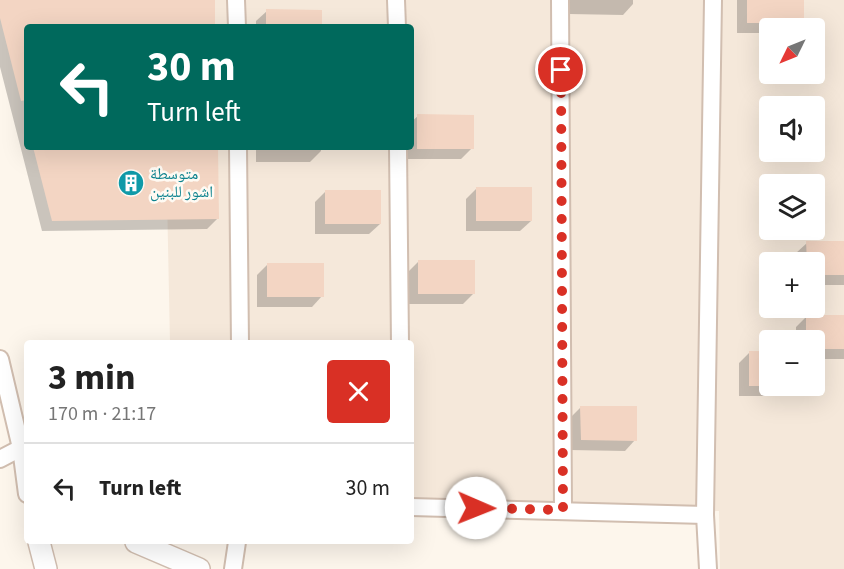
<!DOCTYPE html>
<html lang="en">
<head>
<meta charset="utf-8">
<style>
  body { margin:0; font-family:"Source Sans 3","Noto Naskh Arabic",sans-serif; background:#f2f2f2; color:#222; height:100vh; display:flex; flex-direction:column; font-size:22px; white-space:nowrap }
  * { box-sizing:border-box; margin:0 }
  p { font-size:20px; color:#767676 }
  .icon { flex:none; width:33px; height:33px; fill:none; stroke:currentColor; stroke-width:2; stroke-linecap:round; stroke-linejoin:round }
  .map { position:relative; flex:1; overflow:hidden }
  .details { position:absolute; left:24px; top:340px; width:390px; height:204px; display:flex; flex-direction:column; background:#fff; border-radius:6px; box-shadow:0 6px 24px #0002 }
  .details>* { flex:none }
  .top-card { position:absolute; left:24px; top:24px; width:390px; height:126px; border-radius:6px; box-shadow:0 6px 24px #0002; background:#00695c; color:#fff; overflow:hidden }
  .needle { width:39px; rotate:227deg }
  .tools { position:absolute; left:759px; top:18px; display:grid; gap:12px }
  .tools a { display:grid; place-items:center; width:66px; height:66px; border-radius:6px; background:#fff; box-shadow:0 6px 24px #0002; font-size:30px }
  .pin { position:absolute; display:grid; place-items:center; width:51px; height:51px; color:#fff; margin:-26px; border:3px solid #fff; border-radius:50%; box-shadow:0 2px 6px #0007 }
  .me { position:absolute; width:66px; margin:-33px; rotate:91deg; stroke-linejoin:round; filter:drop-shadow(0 0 4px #0008) }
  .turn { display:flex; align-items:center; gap:21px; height:126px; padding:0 24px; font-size:27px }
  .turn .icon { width:78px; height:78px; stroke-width:2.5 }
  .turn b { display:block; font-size:42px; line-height:51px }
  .round { display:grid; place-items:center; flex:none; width:63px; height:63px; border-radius:6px; background:#f2f2f2 }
  .head { display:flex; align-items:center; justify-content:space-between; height:102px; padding:0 24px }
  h1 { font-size:36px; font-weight:700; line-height:45px }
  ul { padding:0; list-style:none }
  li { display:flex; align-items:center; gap:18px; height:90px; padding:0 24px; border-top:2px solid #e0e0e0 }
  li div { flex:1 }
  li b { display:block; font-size:22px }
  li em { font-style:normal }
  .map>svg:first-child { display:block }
</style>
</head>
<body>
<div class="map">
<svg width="844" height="569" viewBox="0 0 844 569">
  <rect width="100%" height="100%" fill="#fdf6ec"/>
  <path fill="#f5e8da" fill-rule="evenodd" d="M164 0H844V569H720L719 511 411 515V344L170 343 166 147H411V27H164ZM770 28H814V74H770ZM770 106H814V152H770ZM770 184H814V230H770ZM770 262H814V308H770ZM770 340H814V386H770Z"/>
  <g fill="#0003">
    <polygon points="0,0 213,0 214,27 27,27 27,147 216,147 218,218 207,229 42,231 0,67"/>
    <polygon points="568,0 633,0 633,4 623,15 569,14"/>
    <polygon points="737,0 802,0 802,22 796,28 770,28 770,33 737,33"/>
    <polygon points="267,11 321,27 256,27 256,21"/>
    <polygon points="418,116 472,148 461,159 407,159 407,147 411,147 411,122"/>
    <polygon points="256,147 321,147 321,151 310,162 256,162"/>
    <polygon points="477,188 531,221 520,231 466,231 466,199"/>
    <polygon points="326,191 380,224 369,234 315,234 315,202"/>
    <polygon points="807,243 844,243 844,285 814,285 814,262 796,262 796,253"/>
    <polygon points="419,261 474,293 463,304 408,304 408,272"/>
    <polygon points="268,264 322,296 312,307 257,307 257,275"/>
    <polygon points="807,316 844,317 844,359 814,359 814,340 796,340 796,327"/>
    <polygon points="749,353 770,386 803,386 793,396 739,396 739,363"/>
    <polygon points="581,407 635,440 625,451 570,450 570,418"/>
  </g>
  <g fill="#f3d5c3">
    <polygon points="0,0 215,0 215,27 27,27 27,100 21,101 0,18"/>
    <rect x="747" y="0" width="57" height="23"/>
    <polygon points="266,9 322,10 322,27 266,27"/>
    <polygon points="417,114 474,115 474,149 417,149"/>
    <polygon points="33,147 218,147 219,219 52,221"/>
    <rect x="476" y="187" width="56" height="34"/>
    <rect x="325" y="190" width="56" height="34"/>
    <polygon points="806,241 844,241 844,275 814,275 814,262 807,262"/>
    <rect x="418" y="260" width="57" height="34"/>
    <rect x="267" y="263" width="57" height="34"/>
    <polygon points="806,315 844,315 844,349 814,349 814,340 806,340"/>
    <rect x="749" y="351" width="21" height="35"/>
    <polygon points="580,406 637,406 637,441 581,440"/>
  </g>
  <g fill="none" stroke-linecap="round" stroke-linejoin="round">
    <defs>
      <g id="minor">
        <polyline points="236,0 237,27"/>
        <polyline points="396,0 397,27"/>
        <polyline points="560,0 563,510"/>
        <polyline points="238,147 240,344"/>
        <polyline points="398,147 400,344"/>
        <polyline points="0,359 21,448 27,494"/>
        <polyline points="0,459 21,448"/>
        <polyline points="411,507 705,515"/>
        <polyline points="233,569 237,542"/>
        <polyline points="708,569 705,515 713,0"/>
      </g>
      <g id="tertiary">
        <polyline points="39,542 46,569"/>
        <polyline points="136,542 199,569"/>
      </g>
    </defs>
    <use href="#minor" stroke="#d1beb0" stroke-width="20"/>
    <use href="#tertiary" stroke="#d1beb0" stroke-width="24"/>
    <use href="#minor" stroke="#fff" stroke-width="16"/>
    <use href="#tertiary" stroke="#fff" stroke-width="21"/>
  </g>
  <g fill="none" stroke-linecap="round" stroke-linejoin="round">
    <polyline stroke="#d93025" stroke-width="10" stroke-dasharray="0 18" points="476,508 563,510 561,70"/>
  </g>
  <defs>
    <symbol id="building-disc" viewBox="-11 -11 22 22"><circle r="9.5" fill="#0f9aa8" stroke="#fffaf3"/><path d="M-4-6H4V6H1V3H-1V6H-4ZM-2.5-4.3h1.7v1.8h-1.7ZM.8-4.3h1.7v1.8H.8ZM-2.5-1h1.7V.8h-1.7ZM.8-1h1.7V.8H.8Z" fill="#fff"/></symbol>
  </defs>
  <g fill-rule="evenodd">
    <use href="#building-disc" x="116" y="168" width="30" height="30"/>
  </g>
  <g text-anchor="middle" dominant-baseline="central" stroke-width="5" stroke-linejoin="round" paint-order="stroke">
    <g font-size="16" fill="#0d838f" stroke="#fffaf3" text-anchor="start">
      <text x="150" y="174">متوسطة<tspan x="150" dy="18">اشور للبنين</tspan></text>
    </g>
  </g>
</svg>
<div class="tools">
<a><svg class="needle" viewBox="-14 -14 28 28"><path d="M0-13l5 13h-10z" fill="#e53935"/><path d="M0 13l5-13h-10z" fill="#767676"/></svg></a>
<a><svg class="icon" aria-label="sound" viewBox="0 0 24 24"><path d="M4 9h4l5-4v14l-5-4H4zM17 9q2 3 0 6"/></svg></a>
<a><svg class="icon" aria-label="layers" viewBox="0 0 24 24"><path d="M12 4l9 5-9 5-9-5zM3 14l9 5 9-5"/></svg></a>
<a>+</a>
<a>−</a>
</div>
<div class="pin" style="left:561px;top:70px;background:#d93025"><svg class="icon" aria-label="arrive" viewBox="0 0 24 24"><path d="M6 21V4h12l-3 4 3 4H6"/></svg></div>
<svg class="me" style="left:476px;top:508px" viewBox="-20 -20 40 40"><circle r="19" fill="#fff"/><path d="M0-13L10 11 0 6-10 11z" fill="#d93025"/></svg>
<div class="top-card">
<div class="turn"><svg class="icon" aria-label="left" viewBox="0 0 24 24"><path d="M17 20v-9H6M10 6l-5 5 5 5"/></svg><div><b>30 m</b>Turn left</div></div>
</div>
<section class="details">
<div class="head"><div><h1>3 min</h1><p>170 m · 21:17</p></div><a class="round" style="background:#d93025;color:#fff"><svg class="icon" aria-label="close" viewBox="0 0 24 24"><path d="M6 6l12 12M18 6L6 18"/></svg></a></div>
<ul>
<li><svg class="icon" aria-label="left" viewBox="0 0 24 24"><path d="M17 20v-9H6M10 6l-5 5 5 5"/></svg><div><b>Turn left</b></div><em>30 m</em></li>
</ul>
</section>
</div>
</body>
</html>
